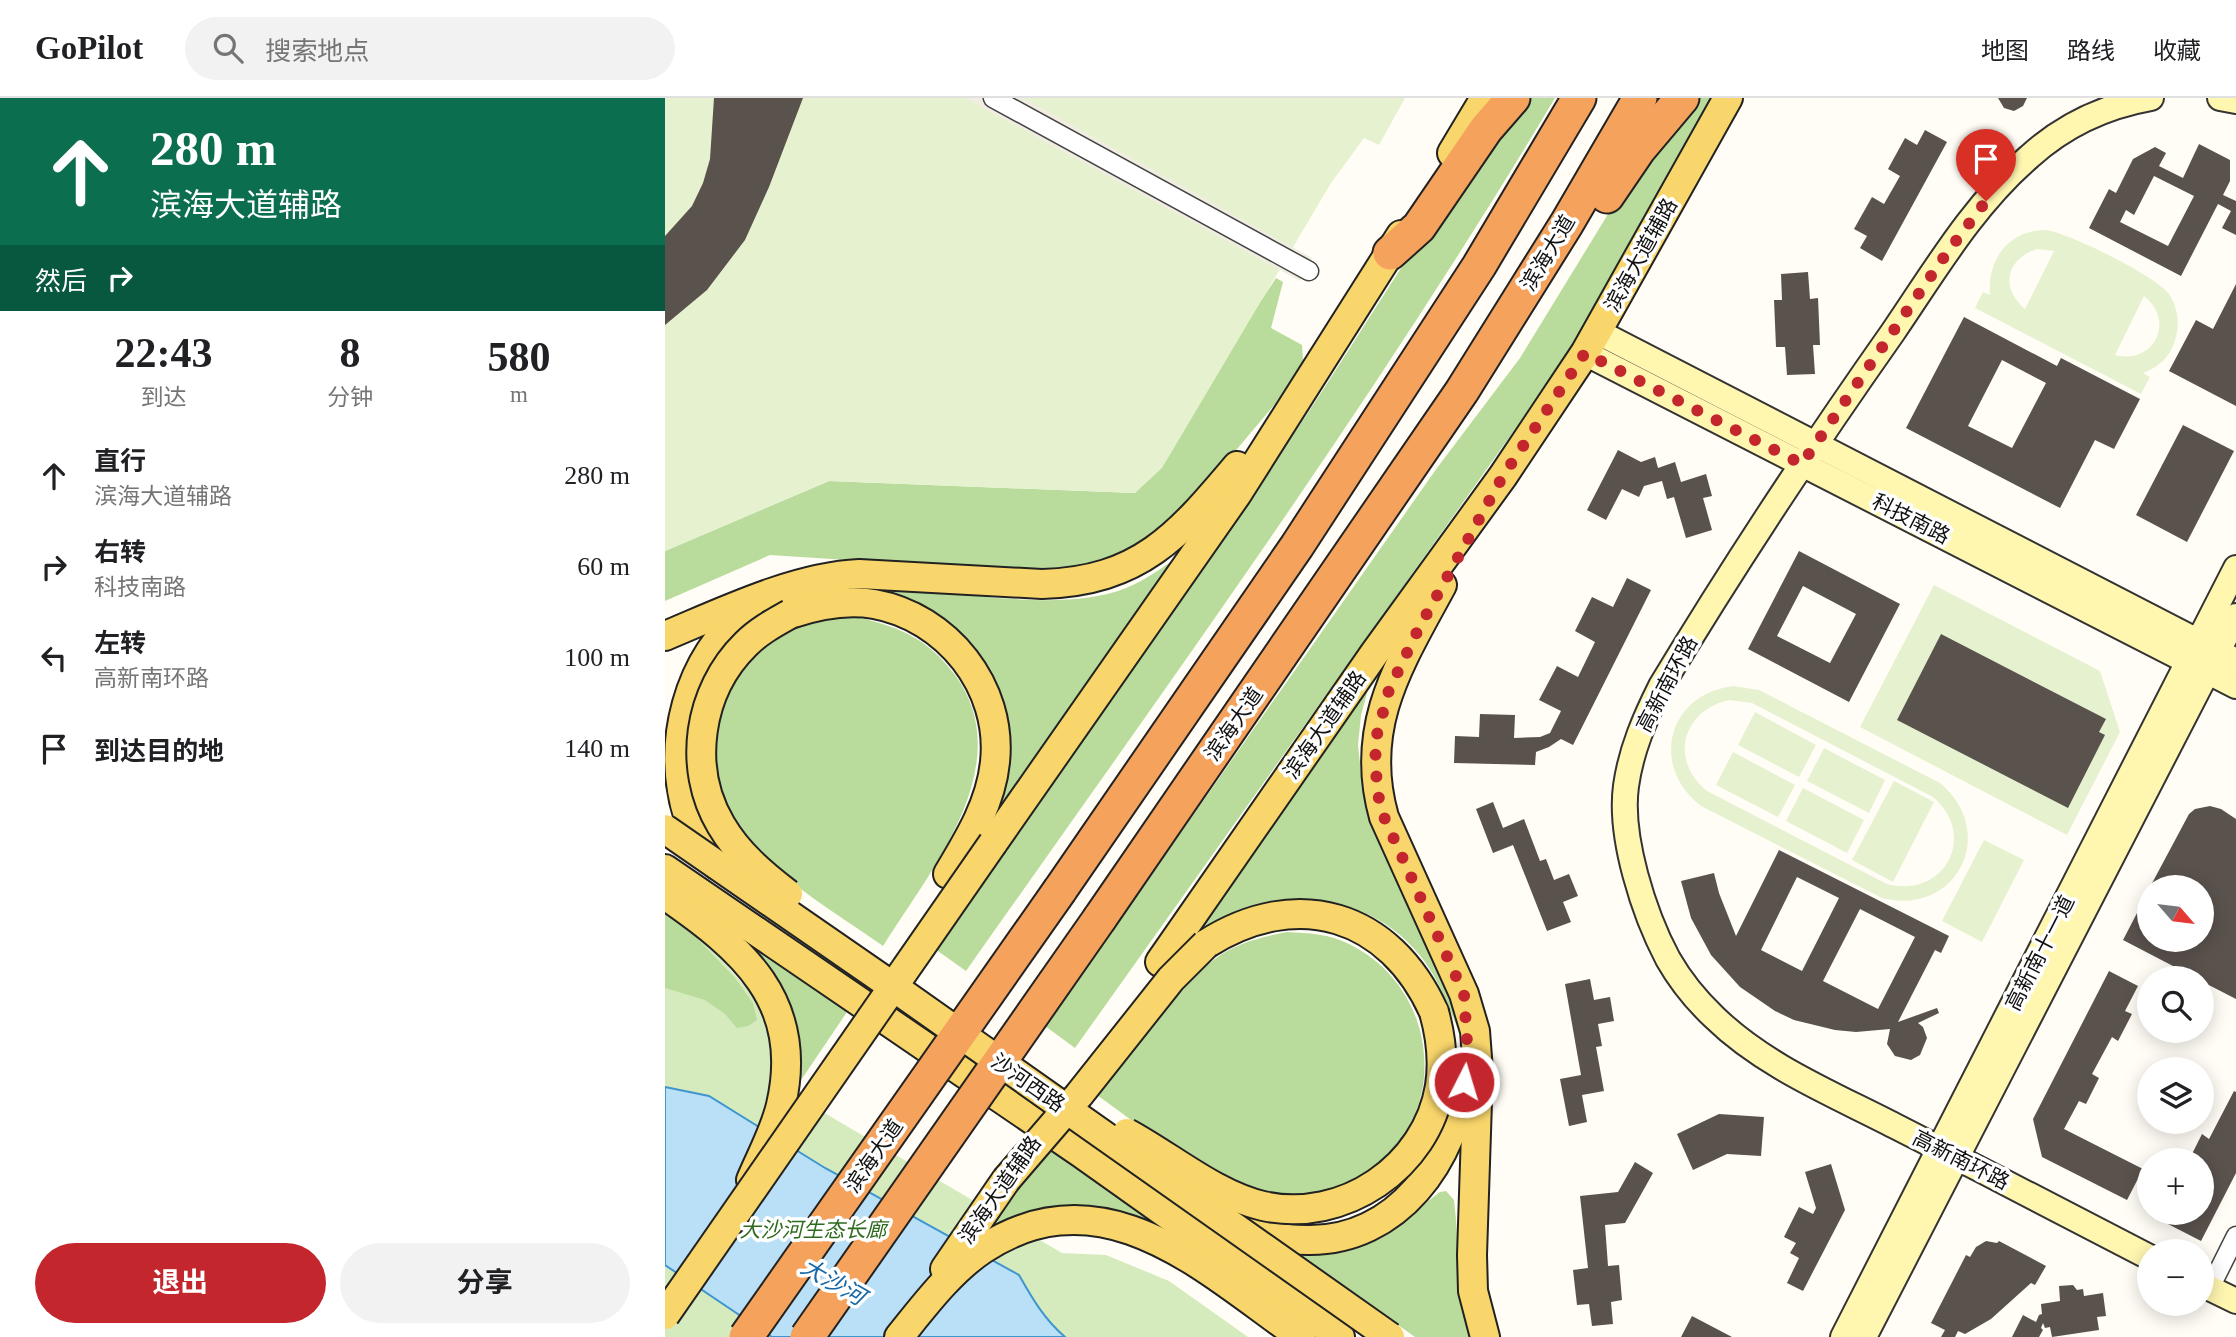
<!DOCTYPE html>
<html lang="zh">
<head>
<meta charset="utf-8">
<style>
  body { margin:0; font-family:"Times New Roman","Noto Sans SC",serif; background:#f2f2f2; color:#202124; height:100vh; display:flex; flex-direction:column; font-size:26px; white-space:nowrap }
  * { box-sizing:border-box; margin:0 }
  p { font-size:23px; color:#757577 }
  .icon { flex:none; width:38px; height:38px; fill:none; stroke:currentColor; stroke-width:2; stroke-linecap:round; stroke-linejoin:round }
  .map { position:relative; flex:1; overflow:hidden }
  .sheet { display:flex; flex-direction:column; background:#fff; width:665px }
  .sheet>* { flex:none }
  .banner { background:#0b6e4f; color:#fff; overflow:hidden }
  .needle { width:46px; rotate:118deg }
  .tools { position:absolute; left:1472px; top:777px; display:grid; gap:14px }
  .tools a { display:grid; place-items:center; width:77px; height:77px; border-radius:50%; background:#fff; box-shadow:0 4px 18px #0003; font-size:35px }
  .pin { position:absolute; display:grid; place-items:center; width:60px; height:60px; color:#fff; margin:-72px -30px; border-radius:50% 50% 50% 0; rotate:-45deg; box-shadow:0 0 7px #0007 }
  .pin .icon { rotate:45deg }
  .me { position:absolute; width:77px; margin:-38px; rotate:5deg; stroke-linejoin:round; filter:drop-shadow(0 0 5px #0008) }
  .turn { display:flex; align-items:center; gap:24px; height:147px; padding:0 35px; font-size:32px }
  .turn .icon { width:91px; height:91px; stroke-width:2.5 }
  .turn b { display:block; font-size:49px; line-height:60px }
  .then { display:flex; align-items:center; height:66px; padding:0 35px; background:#0003; gap:14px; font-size:26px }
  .eta { display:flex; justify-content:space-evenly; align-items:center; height:119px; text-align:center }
  .eta b { font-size:42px; font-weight:700; line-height:49px }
  .cta { display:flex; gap:14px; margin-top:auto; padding:14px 35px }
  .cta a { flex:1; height:80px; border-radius:42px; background:#c4262e; color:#fff; font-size:28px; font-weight:700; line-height:80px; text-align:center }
  .cta a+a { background:#f2f2f2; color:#202124 }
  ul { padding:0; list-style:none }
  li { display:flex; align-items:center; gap:21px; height:91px; padding:0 35px }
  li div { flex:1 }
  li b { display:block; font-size:26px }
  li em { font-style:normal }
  header { display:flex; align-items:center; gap:42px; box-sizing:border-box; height:98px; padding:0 35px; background:#fff; border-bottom:2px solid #e0e0e0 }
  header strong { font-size:33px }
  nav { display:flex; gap:38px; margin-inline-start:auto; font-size:24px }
  .search { width:490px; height:63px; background:#f2f2f2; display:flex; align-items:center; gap:18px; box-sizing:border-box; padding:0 24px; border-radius:38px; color:#757577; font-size:26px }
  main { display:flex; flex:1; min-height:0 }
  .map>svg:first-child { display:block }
</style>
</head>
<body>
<header>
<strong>GoPilot</strong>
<div class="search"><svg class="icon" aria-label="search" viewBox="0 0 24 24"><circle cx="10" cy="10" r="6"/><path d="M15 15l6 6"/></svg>搜索地点</div>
<nav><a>地图</a><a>路线</a><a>收藏</a></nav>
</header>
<main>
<section class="sheet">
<div class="banner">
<div class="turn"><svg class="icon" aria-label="ahead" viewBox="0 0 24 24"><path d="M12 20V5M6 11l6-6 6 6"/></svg><div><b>280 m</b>滨海大道辅路</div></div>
<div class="then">然后<svg class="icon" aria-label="right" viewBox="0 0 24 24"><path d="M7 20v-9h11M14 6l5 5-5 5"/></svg></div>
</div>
<div class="eta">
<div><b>22:43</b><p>到达</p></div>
<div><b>8</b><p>分钟</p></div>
<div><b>580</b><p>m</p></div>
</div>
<ul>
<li><svg class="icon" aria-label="ahead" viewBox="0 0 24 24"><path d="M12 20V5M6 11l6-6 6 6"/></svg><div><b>直行</b><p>滨海大道辅路</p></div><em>280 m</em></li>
<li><svg class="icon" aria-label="right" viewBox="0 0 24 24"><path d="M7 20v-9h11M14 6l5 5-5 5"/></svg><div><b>右转</b><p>科技南路</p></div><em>60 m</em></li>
<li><svg class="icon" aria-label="left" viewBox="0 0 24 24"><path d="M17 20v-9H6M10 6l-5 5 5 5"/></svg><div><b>左转</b><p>高新南环路</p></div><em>100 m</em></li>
<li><svg class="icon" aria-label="arrive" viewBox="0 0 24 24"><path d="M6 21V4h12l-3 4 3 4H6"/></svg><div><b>到达目的地</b></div><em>140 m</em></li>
</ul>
<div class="cta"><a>退出</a><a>分享</a></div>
</section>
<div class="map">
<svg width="1571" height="1239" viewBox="0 0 1571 1239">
  <rect width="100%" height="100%" fill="#fffdf5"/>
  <polygon fill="#d5ebbd" points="0,809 32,832 92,903 108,953 107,984 397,1155 441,1157 504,1183 583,1239 0,1239 0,1158 44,998 0,989"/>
  <g fill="#b9dc9c">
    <path d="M854 0H890C710 302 503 586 301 873L270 851 574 414C673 280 752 132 854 0Z"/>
    <polygon points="1032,0 1050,0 962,156 915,235 863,313 410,950 380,928 772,370 855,260 959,90"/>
    <polygon points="611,180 618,184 606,230 637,247 638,263 610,306 503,433 420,471 352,473 105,457 0,503 0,453 164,383 470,395"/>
    <path d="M520 454 316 744C327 724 339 704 342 680 351 619 323 540 262 514 253 510 241 509 231 507 207 502 182 497 158 492 187 489 214 488 243 491 306 496 402 514 461 490 483 481 501 467 520 454Z"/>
    <path d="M196 520C237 530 264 542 290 577 355 666 265 773 218 848 165 810 99 775 66 716 27 647 63 559 133 529 153 520 175 520 196 520Z"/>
    <path d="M707 577 696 617 693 647 696 675 705 712 782 890 793 931C783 908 775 885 760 864 718 806 648 790 582 809 563 815 546 826 530 837Z"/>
    <polygon points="0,817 28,836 70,880 88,905 92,922 83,928 72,930 60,916 40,902 0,890"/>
    <path d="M75 832 186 908 128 994C128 972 132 942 128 922 121 887 97 858 75 832Z"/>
    <path d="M622 834C643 835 665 836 684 846 786 896 785 1045 678 1088 655 1097 629 1101 605 1096 539 1081 485 1035 432 997 466 954 518 875 566 851 584 842 602 838 622 834Z"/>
    <path d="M389 1048 498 1127C437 1104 398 1097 337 1126L329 1120 365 1070Z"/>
    <path d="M781 1093 789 1102C795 1148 790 1194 808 1239H750L628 1152 744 1118 775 1094Z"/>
  </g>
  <g fill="#e6f2cf" fill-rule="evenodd">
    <polygon points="0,0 740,0 714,47 699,40 666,85 497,370 470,395 164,383 0,453"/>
    <path d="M1381 132C1404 135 1491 178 1504 196 1513 209 1515 227 1510 242 1506 258 1493 270 1478 275L1485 279 1476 296 1310 210 1318 194 1325 197C1322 161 1344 132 1381 132ZM1372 151 1389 153 1360 211C1335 190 1341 161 1372 151ZM1479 198C1511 223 1489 267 1450 257Z"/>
    <polygon points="1269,487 1435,573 1455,634 1402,737 1195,629"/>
    <path d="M1068 588 1094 592 1275 685C1334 734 1292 819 1217 800L1036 708C984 668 1003 596 1068 588ZM1064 602 1087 605 1268 699C1313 737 1280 801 1222 786L1042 693C1004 662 1017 613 1064 602Z"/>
    <polygon points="1090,614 1151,647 1134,679 1073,647"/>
    <polygon points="1159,650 1220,682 1204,715 1142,683"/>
    <polygon points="1068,654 1130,687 1113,719 1051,687"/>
    <polygon points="1229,683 1269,704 1228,784 1187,762"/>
    <polygon points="1138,690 1199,722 1182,755 1121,723"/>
    <polygon points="1319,742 1359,762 1317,844 1277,823"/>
  </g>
  <polygon fill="#f1ede2" points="300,0 358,0 647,160 635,183"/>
  <path fill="#b9e0f7" stroke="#3f96cf" stroke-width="2" d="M0 989 44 998 160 1070 354 1177C367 1200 379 1221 400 1239H107L0 1167Z"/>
  <g fill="#5a524d" fill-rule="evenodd">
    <polygon points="49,0 138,0 104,89 80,142 42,192 0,227 0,138 27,108 38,85 45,61"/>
    <polygon points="1333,0 1362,0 1358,8 1349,13 1339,10"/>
    <polygon points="1260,32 1282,44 1217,163 1195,150 1202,138 1189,131 1207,99 1219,106 1235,78 1223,71 1240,40 1252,47"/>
    <path d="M1534 46 1565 62V83L1558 97 1571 103V137L1557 130 1566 113 1553 106 1516 178 1424 130 1444 91 1451 95 1468 61 1490 49 1501 55 1494 68 1518 80ZM1489 78 1529 98 1503 148 1455 124 1461 112 1469 117Z"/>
    <polygon points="1143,174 1145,201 1153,200 1155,247 1148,247 1150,276 1122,277 1120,249 1111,249 1109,202 1117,202 1116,176"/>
    <polygon points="1571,186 1571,308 1504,273 1531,222 1548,231"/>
    <path d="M1299 219 1392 268 1396 260 1475 301 1449 351 1430 342 1395 410 1241 330ZM1337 262 1381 285 1347 350 1303 328Z"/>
    <polygon points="1518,327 1569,353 1522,444 1471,417"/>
    <polygon points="953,352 976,364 990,359 993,370 1010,364 1016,384 1041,376 1047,398 1038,400 1047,432 1021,440 1009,399 1002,401 997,383 979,388 974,399 957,391 941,422 922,412"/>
    <path d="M1134 453 1235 506 1184 604 1083 551ZM1138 488 1191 516 1165 565 1112 538Z"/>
    <polygon points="962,480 986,492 908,647 896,641 884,649 871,654 870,667 789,665 790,638 814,639 815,616 850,617 849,640 875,639 885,635 896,613 874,602 892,568 913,579 930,544 910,533 927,499 948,509"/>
    <polygon points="1276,536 1441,621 1434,634 1440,637 1403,710 1232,622"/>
    <polygon points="828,704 838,730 859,721 875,763 881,761 889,782 904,776 913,798 898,804 906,824 882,833 848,747 828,755 811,711"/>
    <polygon points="1545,708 1556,711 1571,721 1571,901 1536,883 1536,880 1531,880 1458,842 1484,792 1484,842 1536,842 1536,789 1485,789 1524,716 1530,711"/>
    <path d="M1114 752 1284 838 1276 855 1270 852 1233 924 1272 910 1274 915 1253 925 1258 929 1262 940 1255 957 1246 962 1230 958 1222 946 1225 931 1191 934 1170 932 1129 922 1110 913 1075 889 1046 857 1026 820 1016 783 1049 775 1054 795 1071 838ZM1132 779 1174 800 1137 873 1096 852ZM1195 811 1250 839 1213 911 1158 883Z"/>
    <polygon points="1444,873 1473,888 1460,913 1467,916 1453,943 1447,939 1427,976 1434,980 1421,1006 1414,1003 1399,1031 1478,1071 1462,1102 1377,1059 1368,1021"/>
    <polygon points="925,881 929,902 945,899 949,923 933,926 937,948 931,949 939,993 917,997 922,1024 904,1028 895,981 916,977 900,886"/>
    <polygon points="1569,993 1571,994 1571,1075 1536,1143 1501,1125 1506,1115 1536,1115 1536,1062 1524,1062 1537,1036 1544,1041"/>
    <polygon points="1054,1016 1099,1019 1096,1058 1062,1056 1028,1072 1012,1036"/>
    <polygon points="970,1064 988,1075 960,1125 940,1127 943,1168 954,1167 957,1202 946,1204 948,1226 927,1228 924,1206 912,1207 908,1172 923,1170 915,1098 953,1094"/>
    <polygon points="1166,1066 1180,1112 1138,1193 1122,1185 1134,1160 1125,1155 1131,1145 1119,1139 1134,1109 1148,1116 1151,1110 1140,1074"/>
    <polygon points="1321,1143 1332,1145 1334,1143 1381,1168 1370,1187 1366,1185 1326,1221 1300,1236 1293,1233 1290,1239 1276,1239 1280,1232 1266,1225 1301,1157 1305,1159 1311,1149"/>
    <polygon points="1408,1187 1412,1192 1418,1191 1419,1198 1438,1195 1441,1218 1432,1219 1434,1232 1387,1239 1385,1229 1380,1230 1378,1225 1376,1230 1378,1232 1374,1239 1347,1239 1358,1217 1371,1224 1374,1217 1377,1216 1376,1206 1395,1203 1394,1188"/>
    <polygon points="1027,1218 1067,1239 1016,1239"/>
  </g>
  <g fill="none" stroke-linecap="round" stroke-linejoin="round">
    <defs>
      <g id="street">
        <polyline points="328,0 644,173"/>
        <polyline points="1545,1190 1571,1138"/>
      </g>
      <g id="secondary">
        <polyline points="1555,0 1571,3"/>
        <polyline points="933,234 1571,563"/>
        <polyline points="920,255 1571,588"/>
        <path d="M1484 1159C1399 1115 1315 1071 1230 1028 1168 996 1099 968 1049 919 1031 902 1015 882 1003 861 979 816 954 739 961 688 966 652 980 620 996 588 1069 467 1147 349 1228 234 1269 174 1308 107 1364 59 1398 28 1441 8 1486 0"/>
        <polyline points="1536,1186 1571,1203"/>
        <polyline points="1178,1239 1571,470"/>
        <polyline points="1199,1239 1571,518"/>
      </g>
      <g id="primary">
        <polyline points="787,55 820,0"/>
        <path d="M777 487C735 565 693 628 719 719L799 896 810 933 813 973 807 1157 808 1193 820 1239"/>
        <path d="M125 516C152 507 180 501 209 506 282 519 338 589 330 664 326 705 304 741 283 776"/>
        <path d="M0 538C60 513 130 479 194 476L377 486C475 483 513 438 572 368"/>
        <polyline points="328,745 572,396 736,137"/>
        <path d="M52 767C41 752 32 738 24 721 0 646 22 561 83 512"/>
        <polyline points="0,771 416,1055 675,1239"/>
        <path d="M0 797C77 850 140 903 116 1007 110 1033 96 1058 86 1082"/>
        <path d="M541 846C632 788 725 816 769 914"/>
        <polyline points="495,864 709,556 838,378 920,255 1063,0"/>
        <path d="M573 1131C595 1137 618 1142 642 1142 732 1144 791 1061 799 979"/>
        <polyline points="280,1171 341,1082"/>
        <path d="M234 1239C259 1208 285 1173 318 1151 439 1072 540 1172 636 1239"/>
      </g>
      <g id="highway">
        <polyline points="942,98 974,51 1017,0"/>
        <polyline points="725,155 754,129 821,31 848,0"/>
        <polyline points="395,792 632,448 814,168 914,0"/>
        <polyline points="435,820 797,293 902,125 975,0"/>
      </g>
    </defs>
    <use href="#street" stroke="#444" stroke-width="21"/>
    <use href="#secondary" stroke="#333" stroke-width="28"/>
    <use href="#primary" stroke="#222" stroke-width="32"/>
    <use href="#highway" stroke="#222" stroke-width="37"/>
    <use href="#street" stroke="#fff" stroke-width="18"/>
    <use href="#secondary" stroke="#fff6b0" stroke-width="24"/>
    <use href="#primary" stroke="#f9d66b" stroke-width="28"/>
    <use href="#highway" stroke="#f5a25d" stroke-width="33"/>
    <defs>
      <g id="primary-bridge">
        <polyline points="0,731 230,890 725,1239"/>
        <path d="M123 796C97 776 73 756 56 727 22 670 33 593 81 546 94 533 109 525 125 516"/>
        <path d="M462 1035C505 1058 550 1097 598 1108 678 1126 762 1069 775 988 779 962 776 939 769 914"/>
        <polyline points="341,1082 414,997 506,881 541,846"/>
        <polyline points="0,1217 328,745"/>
      </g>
      <g id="highway-bridge">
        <polyline points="81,1239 395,792"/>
        <polyline points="142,1239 435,820"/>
      </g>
    </defs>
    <use href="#primary-bridge" stroke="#222" stroke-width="32" stroke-linecap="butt"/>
    <use href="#highway-bridge" stroke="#222" stroke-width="37" stroke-linecap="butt"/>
    <use href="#primary-bridge" stroke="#f9d66b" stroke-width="28"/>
    <use href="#highway-bridge" stroke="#f5a25d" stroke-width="33"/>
  </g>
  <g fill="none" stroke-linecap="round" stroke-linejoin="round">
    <polyline stroke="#c4262e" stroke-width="12" stroke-dasharray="0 21.6" points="799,984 802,944 799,896 719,719 712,693 710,644 724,592 754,530 838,378 920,255 1137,366 1279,159 1321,103"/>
  </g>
  <g text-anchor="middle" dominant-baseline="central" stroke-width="7" stroke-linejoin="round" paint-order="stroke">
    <g font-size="21" fill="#111" stroke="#fff">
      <text transform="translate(883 155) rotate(-59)">滨海大道</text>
      <text transform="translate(976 157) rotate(-61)">滨海大道辅路</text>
      <text transform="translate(1246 421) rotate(27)">科技南路</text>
      <text transform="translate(1002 586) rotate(-62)">高新南环路</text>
      <text transform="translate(569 626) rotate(-55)">滨海大道</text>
      <text transform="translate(660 627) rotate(-55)">滨海大道辅路</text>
      <text transform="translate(1375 855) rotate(-63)">高新南十一道</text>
      <text transform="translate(363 985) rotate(35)">沙河西路</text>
      <text transform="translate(209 1058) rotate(-55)">滨海大道</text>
      <text transform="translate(1296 1062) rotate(27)">高新南环路</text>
      <text transform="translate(335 1092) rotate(-55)">滨海大道辅路</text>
    </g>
    <g font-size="21" font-style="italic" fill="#2f6b1f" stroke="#fff">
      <text x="148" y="1132">大沙河生态长廊</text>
    </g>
    <g font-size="23" font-style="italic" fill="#1768a6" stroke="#fff">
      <text transform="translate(168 1184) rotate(30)">大沙河</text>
    </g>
  </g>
</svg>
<div class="tools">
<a><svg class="needle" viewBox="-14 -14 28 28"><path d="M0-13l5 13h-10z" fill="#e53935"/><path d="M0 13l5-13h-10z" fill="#757577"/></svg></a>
<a><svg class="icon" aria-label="search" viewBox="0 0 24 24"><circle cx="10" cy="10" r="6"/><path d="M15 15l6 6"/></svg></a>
<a><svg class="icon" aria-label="layers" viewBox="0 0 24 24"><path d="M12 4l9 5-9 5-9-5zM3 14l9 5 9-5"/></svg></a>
<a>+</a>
<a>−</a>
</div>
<div class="pin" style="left:1321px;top:103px;background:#d93025"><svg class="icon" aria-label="arrive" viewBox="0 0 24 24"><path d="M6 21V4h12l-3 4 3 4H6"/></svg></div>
<svg class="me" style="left:799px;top:984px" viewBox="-20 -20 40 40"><circle r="17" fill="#c4262e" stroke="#fff" stroke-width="3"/><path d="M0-11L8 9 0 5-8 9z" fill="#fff"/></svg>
</div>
</main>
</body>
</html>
